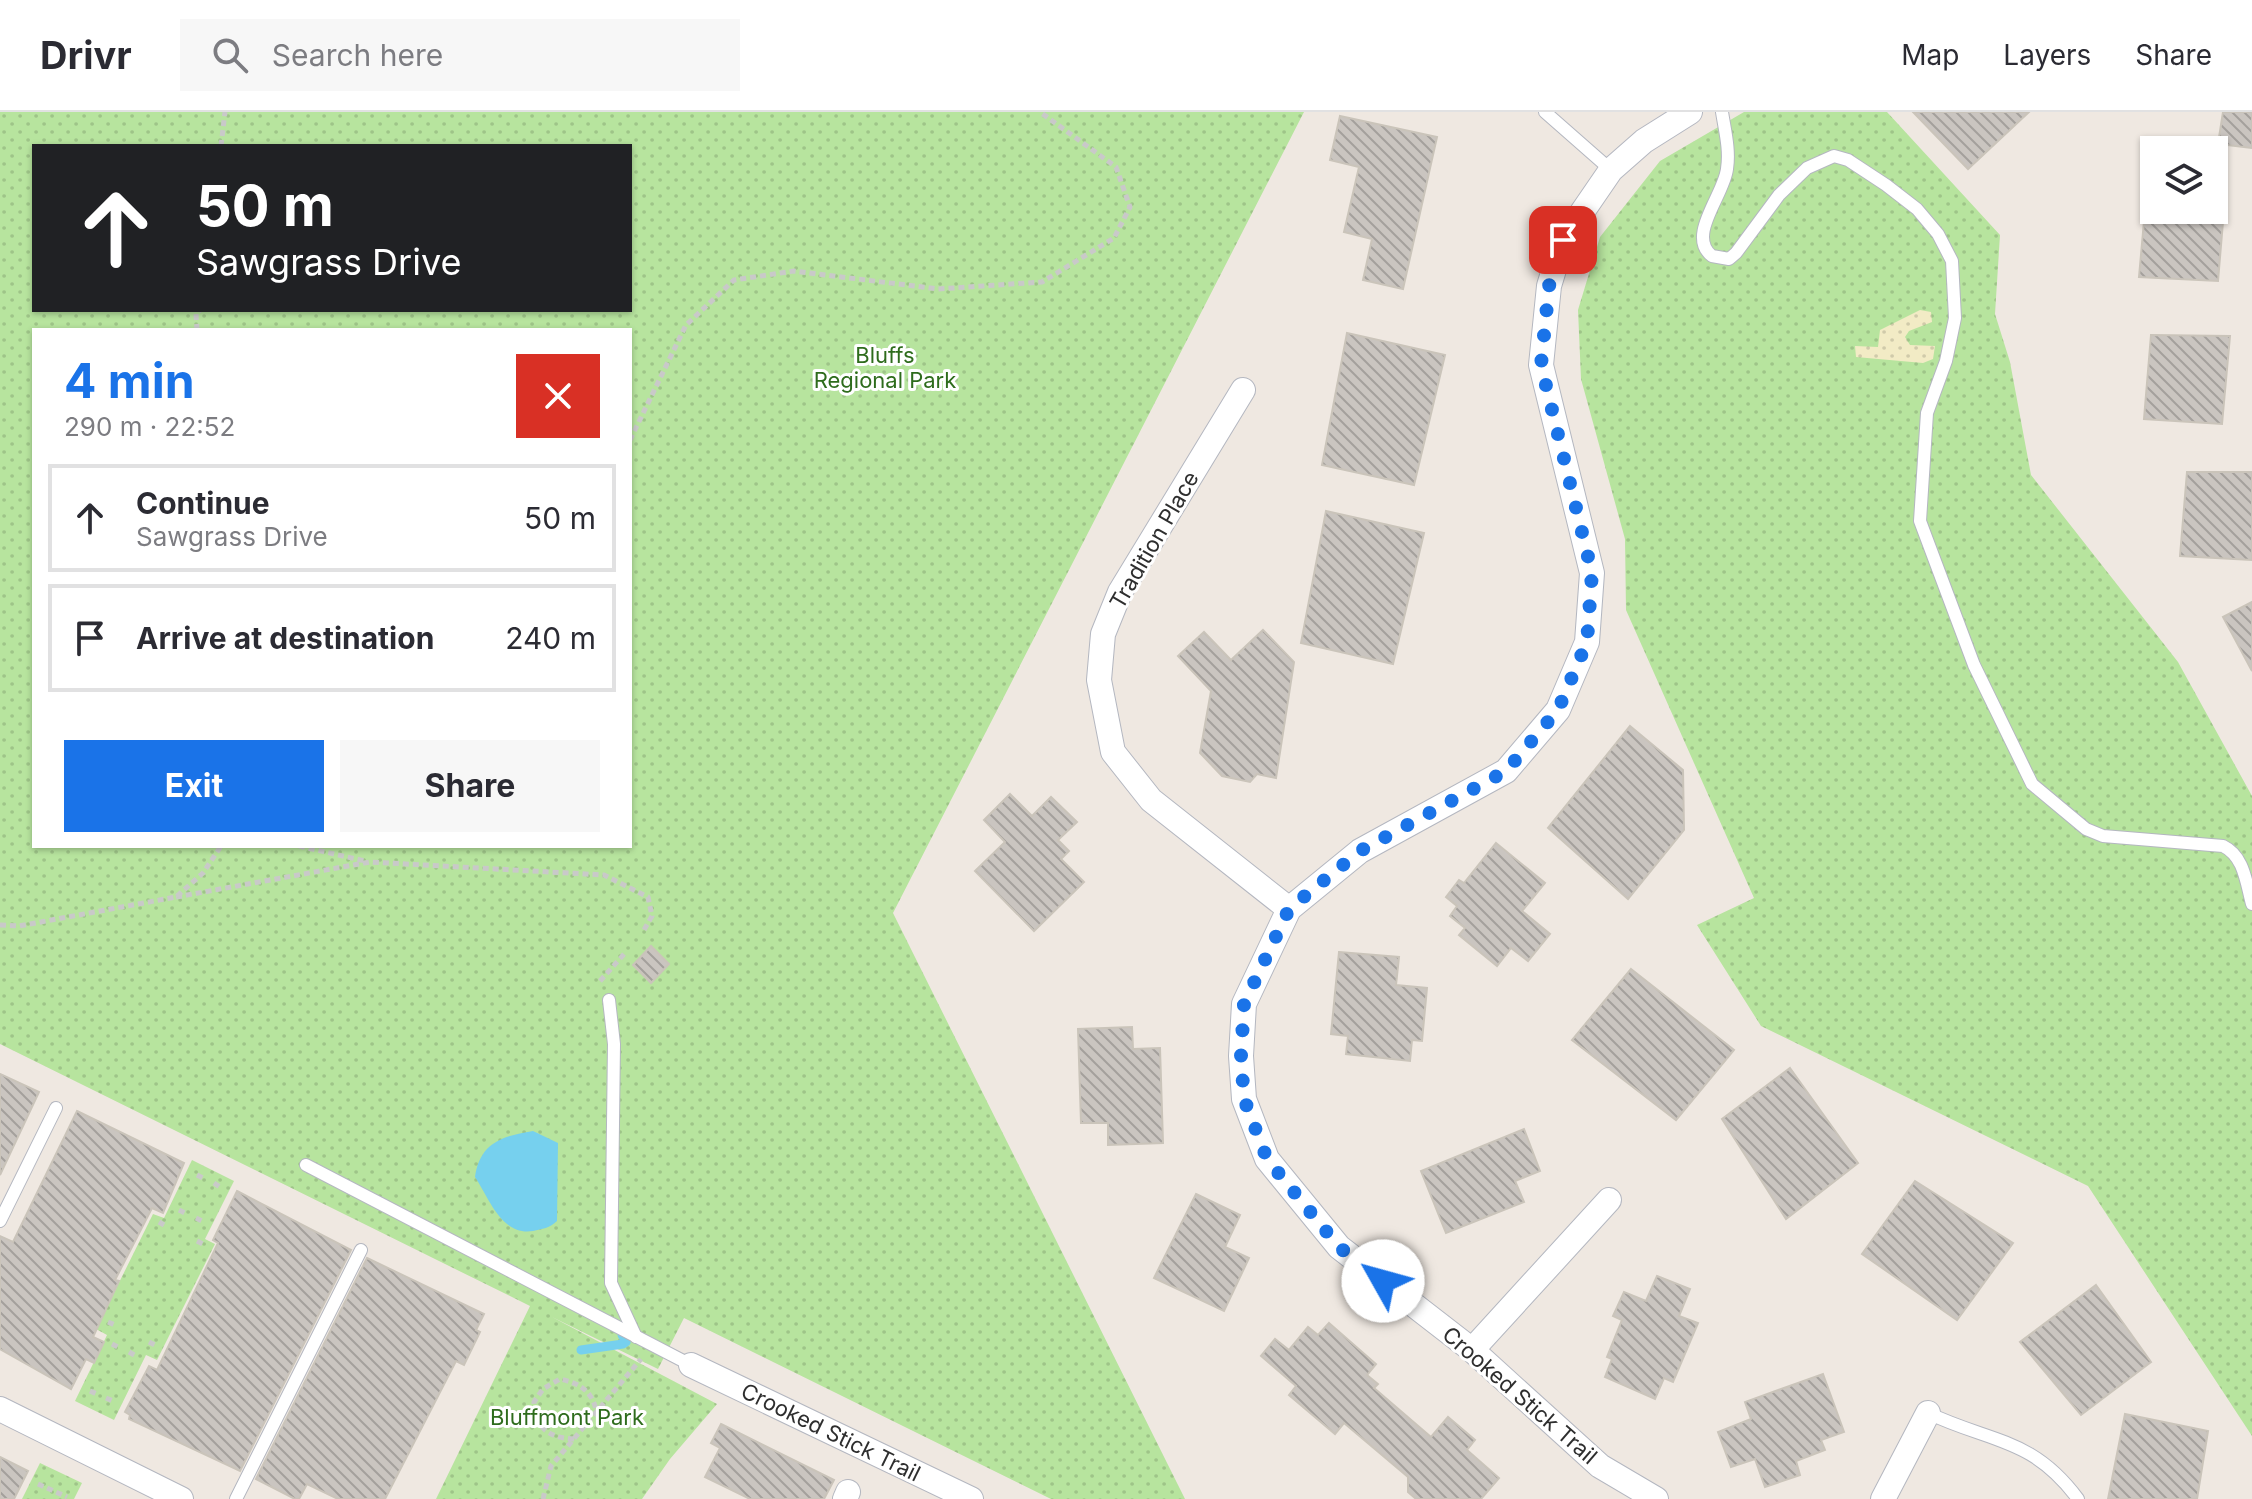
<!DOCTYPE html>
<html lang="en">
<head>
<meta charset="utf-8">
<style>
  body { margin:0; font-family:Inter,sans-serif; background:#f7f7f7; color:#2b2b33; height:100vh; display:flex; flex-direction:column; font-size:30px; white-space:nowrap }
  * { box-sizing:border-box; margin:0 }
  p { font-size:26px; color:#7c7c81 }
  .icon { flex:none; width:44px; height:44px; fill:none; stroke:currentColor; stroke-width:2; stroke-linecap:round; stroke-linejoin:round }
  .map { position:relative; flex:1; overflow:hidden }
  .side { position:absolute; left:32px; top:216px; width:600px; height:520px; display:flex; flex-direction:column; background:#fff; border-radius:0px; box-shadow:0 2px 6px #0004 }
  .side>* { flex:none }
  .banner { position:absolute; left:32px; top:32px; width:600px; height:168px; border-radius:0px; box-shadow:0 2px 6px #0004; background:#202124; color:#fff; overflow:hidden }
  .buttons { position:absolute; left:2140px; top:24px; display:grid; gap:16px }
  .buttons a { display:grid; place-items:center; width:88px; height:88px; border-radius:0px; background:#fff; box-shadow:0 2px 6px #0004; font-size:40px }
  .pin { position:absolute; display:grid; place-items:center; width:68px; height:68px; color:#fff; margin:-34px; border-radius:16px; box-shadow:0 4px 12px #0006 }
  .me { position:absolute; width:88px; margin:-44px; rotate:308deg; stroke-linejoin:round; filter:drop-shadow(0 0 6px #0008) }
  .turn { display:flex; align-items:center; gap:28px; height:168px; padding:0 32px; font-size:36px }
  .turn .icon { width:104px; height:104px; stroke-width:2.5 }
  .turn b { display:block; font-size:56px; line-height:68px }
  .round { display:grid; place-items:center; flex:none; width:84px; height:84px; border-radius:0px; background:#f7f7f7 }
  .headline { display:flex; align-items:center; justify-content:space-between; height:136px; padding:0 32px }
  h1 { font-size:48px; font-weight:700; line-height:60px; color:#1a73e8 }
  .button { display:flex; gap:16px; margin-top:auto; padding:16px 32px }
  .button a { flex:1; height:92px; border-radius:0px; background:#1a73e8; color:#fff; font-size:32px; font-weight:700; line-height:92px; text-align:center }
  .button a+a { background:#f7f7f7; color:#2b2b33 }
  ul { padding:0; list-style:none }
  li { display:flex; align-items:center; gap:24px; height:108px; margin:0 16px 12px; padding:0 16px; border:4px solid #e1e1e2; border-radius:0px }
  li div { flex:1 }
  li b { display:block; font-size:30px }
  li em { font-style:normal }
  header { display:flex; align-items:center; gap:48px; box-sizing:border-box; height:112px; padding:0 40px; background:#fff; border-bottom:2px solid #e1e1e2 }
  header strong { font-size:38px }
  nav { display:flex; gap:44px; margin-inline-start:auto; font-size:28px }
  .search { width:560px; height:72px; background:#f7f7f7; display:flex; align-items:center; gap:20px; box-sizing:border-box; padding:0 28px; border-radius:0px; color:#7c7c81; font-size:30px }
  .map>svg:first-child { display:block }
</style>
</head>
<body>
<header>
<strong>Drivr</strong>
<div class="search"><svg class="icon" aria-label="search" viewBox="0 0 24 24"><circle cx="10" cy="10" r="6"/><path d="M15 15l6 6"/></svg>Search here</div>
<nav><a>Map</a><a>Layers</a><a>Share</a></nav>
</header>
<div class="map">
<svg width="2252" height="1387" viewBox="0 0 2252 1387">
  <defs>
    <pattern id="grass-dots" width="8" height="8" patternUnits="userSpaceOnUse" patternTransform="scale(2)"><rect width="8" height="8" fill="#b7e49e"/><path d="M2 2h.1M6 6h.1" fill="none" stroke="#9ec488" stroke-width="1.8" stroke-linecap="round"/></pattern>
    <pattern id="sand-dots" width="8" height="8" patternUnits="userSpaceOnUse" patternTransform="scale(2)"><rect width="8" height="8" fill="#f2ebc5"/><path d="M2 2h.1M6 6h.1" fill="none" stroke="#d0caaa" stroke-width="1.8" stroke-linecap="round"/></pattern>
    <pattern id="building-back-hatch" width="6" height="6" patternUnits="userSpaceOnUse" patternTransform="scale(2)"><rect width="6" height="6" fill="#cac5c0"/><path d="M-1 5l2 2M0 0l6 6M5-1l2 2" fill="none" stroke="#a4a09c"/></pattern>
  </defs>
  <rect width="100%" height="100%" fill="#efe8e1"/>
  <g fill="url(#grass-dots)" fill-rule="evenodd">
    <path d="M0 0H1304L893 801 1185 1387H1051L684 1206 658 1257 552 1205 717 1292 670 1347 642 1387H436L530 1194 0 932ZM34 34H630V198H34ZM34 218H630V734H34Z"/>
    <polygon points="1744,0 1887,0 2000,123 1995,202 2010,250 2031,363 2178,550 2252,684 2252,1324 2088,1074 1761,914 1697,813 1754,786 1626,498 1625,427 1581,267 1578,198 1600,125 1660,49"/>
    <polygon points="192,1048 234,1069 205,1127 215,1132 157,1248 146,1243 114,1308 75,1289 107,1223 96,1217 153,1102 164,1106"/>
    <polygon points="40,1351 82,1371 74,1387 22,1387"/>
  </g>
  <polygon fill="url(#sand-dots)" points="1920,198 1931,200 1932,210 1909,219 1905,225 1910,233 1935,234 1933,247 1923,251 1856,245 1855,234 1878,235 1880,218"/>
  <path fill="#76d0ee" d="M533 1019 558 1031 557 1109C550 1116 542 1117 533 1119 502 1124 490 1088 475 1065 480 1030 503 1024 533 1019Z"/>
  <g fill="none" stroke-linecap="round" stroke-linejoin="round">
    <polyline stroke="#76d0ee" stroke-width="9" points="581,1238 623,1232 626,1230 622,1223"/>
  </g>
  <g fill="url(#building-back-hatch)" stroke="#cac4ba" stroke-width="2">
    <polygon points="1913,0 2029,0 1968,57"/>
    <polygon points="2223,0 2252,0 2252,36 2218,32"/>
    <polygon points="1340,4 1437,25 1403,177 1363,168 1372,127 1344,120 1359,55 1330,48"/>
    <polygon points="2145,98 2224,98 2218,169 2139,165"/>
    <polygon points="1347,221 1445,243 1414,373 1322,353"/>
    <polygon points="2151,223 2230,224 2222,312 2144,307"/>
    <polygon points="2187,360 2252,360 2252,448 2180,444"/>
    <polygon points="1326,399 1424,421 1393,552 1301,531"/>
    <polygon points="2252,490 2252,559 2223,505"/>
    <polygon points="1263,518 1294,550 1276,666 1257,662 1250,670 1222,664 1200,641 1211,579 1178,544 1204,520 1231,548"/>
    <polygon points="1630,614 1683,658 1684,718 1628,787 1548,716"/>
    <polygon points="1010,682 1032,704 1051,685 1077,710 1058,728 1069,739 1061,747 1084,770 1034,819 975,759 1005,730 984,708"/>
    <polygon points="1496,731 1545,771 1522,799 1550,822 1528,849 1511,836 1497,854 1459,823 1465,816 1450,804 1457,794 1446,785 1459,768 1464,771"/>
    <polygon points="651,834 669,852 651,871 633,853"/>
    <polygon points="1339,840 1399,845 1396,873 1427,876 1422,929 1412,928 1410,949 1346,942 1348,924 1331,922"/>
    <polygon points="1631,857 1734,938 1676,1008 1572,928"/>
    <polygon points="1132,915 1133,937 1160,936 1163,1031 1108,1033 1108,1011 1081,1011 1078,917"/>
    <polygon points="1790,956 1858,1051 1786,1107 1722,1007"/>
    <polygon points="0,962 39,980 0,1063"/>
    <polygon points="77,999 184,1051 163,1101 152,1096 115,1168 119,1169 93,1225 104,1230 94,1251 86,1247 71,1277 0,1237 0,1124 13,1130"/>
    <polygon points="1524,1017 1540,1059 1515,1069 1524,1090 1446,1121 1421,1059"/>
    <polygon points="1915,1069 2013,1131 1957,1208 1862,1142"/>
    <polygon points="237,1079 351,1138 240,1359 129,1307 130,1303 125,1300 149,1254 157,1258 218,1131 213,1128"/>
    <polygon points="1196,1082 1240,1103 1225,1135 1249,1146 1224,1199 1154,1166"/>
    <polygon points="367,1146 484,1202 476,1218 480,1220 464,1253 456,1249 385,1387 338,1387 307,1372 299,1387 295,1387 256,1367"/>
    <polygon points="1657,1164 1690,1177 1679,1204 1698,1211 1673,1270 1664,1266 1655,1287 1605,1265 1612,1247 1607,1245 1622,1208 1613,1204 1624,1180 1646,1189"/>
    <polygon points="2096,1173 2151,1250 2081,1303 2020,1230"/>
    <polygon points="1329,1211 1376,1252 1367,1263 1378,1272 1374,1276 1431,1325 1448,1305 1475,1328 1467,1338 1499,1366 1481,1387 1416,1387 1408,1380 1408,1365 1344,1311 1335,1322 1289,1283 1296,1274 1261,1244 1275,1227 1289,1238 1308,1215 1318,1223"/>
    <polygon points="1823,1262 1844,1320 1821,1328 1825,1338 1796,1349 1800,1363 1765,1375 1755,1347 1731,1355 1718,1320 1751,1307 1745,1290"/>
    <polygon points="2125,1302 2208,1319 2197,1387 2108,1387"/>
    <polygon points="721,1312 834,1368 824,1387 750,1387 705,1365 720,1336 711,1331"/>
    <polygon points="0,1345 28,1359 14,1387 0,1387"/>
  </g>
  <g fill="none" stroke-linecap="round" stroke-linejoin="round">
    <defs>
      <g id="lane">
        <polyline points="1545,0 1611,58"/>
        <path d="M1722 0C1725 19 1730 38 1727 57 1724 83 1686 124 1712 144L1729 147 1736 141 1779 83 1807 56 1834 44 1848 48 1886 73 1917 97 1938 122 1952 149 1955 206 1946 249 1927 301 1920 409 1974 553 2032 672 2086 717 2103 724 2223 734C2244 744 2246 770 2252 792"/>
        <polyline points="609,888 614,932 611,1171 636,1225"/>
        <polyline points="306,1053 691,1253"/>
        <polyline points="0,1109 56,996"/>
        <path d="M1928 1301C1991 1331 2032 1325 2078 1387"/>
        <polyline points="236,1387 361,1138"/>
      </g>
      <g id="street">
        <polyline points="1243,278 1120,480 1103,522 1099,568 1113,640 1151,688 1289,797"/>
        <polyline points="1472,1238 1609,1088"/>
        <polyline points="691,1253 971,1387"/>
        <polyline points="0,1297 181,1387"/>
        <polyline points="845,1387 848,1380"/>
        <polyline points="1656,1387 1600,1354 1472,1238 1339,1135 1267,1047 1244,987 1241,944 1244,892 1289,797 1360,739 1506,659 1558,598 1587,530 1592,461 1541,253 1549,174 1563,128 1611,58 1644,29 1690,0"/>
        <polyline points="1883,1387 1928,1301"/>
      </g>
    </defs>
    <use href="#lane" stroke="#b4b7c0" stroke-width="14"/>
    <use href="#street" stroke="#b4b7c0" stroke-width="26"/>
    <g stroke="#c9c9c9" stroke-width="5" stroke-dasharray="6 4" stroke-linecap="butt">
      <polyline points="221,34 225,0"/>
      <polyline points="197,218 196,202 200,198"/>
      <polyline points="630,328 686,213 734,168 794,159 938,177 1042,170 1114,126 1130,95 1116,55 1040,0"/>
      <polyline points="299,734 365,749"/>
      <polyline points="176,785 370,750 604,763 648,785 652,804 644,818"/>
      <polyline points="0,813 19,814 176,785 203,761 221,734"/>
      <polyline points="600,869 626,840"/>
      <polyline points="197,1063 203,1066"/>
      <polyline points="214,1071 220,1075"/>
      <polyline points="179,1098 185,1101"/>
      <polyline points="196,1106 202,1109"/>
      <polyline points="159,1110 164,1113"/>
      <polyline points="197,1129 205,1133"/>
      <polyline points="108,1210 115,1213"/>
      <polyline points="149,1230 155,1233"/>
      <polyline points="112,1232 120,1236"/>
      <polyline points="129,1240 136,1244"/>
      <polyline points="90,1279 97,1282"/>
      <polyline points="106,1286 113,1289"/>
      <path d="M574 1327C549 1326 535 1316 534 1290L543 1277 560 1267C581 1272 591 1278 597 1300"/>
      <polyline points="38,1372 67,1385"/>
      <polyline points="543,1387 551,1354 641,1247"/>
    </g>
    <use href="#lane" stroke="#fff" stroke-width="12"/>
    <use href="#street" stroke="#fff" stroke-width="24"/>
  </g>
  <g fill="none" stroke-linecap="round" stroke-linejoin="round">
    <polyline stroke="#1a73e8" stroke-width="14" stroke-dasharray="0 25.2" points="1383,1169 1339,1135 1267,1047 1244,987 1241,944 1244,892 1289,797 1360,739 1506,659 1558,598 1587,530 1592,461 1541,253 1549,174 1563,128"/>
  </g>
  <g text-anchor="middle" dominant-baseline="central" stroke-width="6" stroke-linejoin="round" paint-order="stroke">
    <g font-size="22" fill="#2e6c1c" stroke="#fff">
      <text x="885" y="243">Bluffs<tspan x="885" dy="25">Regional Park</tspan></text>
      <text x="567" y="1305">Bluffmont Park</text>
    </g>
    <g font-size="22" fill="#2e2e2e" stroke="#fff">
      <text transform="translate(1154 428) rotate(-60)">Tradition Place</text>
      <text transform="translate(1520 1283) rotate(41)">Crooked Stick Trail</text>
      <text transform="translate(831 1320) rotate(26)">Crooked Stick Trail</text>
    </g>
  </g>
</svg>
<div class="buttons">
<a><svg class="icon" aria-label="layers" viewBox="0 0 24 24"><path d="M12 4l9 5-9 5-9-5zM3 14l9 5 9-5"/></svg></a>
</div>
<div class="pin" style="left:1563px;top:128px;background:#d93025"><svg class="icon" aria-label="arrive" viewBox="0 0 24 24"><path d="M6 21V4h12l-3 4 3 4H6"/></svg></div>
<svg class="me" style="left:1383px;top:1169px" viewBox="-20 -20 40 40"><circle r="19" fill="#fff"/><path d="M0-13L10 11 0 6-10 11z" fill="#1a73e8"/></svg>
<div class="banner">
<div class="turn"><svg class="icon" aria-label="ahead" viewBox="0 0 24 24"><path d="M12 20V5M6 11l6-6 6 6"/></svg><div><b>50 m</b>Sawgrass Drive</div></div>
</div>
<section class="side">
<div class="headline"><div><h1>4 min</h1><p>290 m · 22:52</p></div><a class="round" style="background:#d93025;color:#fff"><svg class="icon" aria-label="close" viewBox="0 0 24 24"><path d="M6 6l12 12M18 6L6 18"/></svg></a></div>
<ul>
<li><svg class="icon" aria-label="ahead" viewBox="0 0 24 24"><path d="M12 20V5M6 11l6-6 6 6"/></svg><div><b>Continue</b><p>Sawgrass Drive</p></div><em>50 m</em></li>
<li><svg class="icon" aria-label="arrive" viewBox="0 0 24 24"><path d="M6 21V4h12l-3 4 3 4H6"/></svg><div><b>Arrive at destination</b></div><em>240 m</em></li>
</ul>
<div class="button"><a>Exit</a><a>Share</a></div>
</section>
</div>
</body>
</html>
